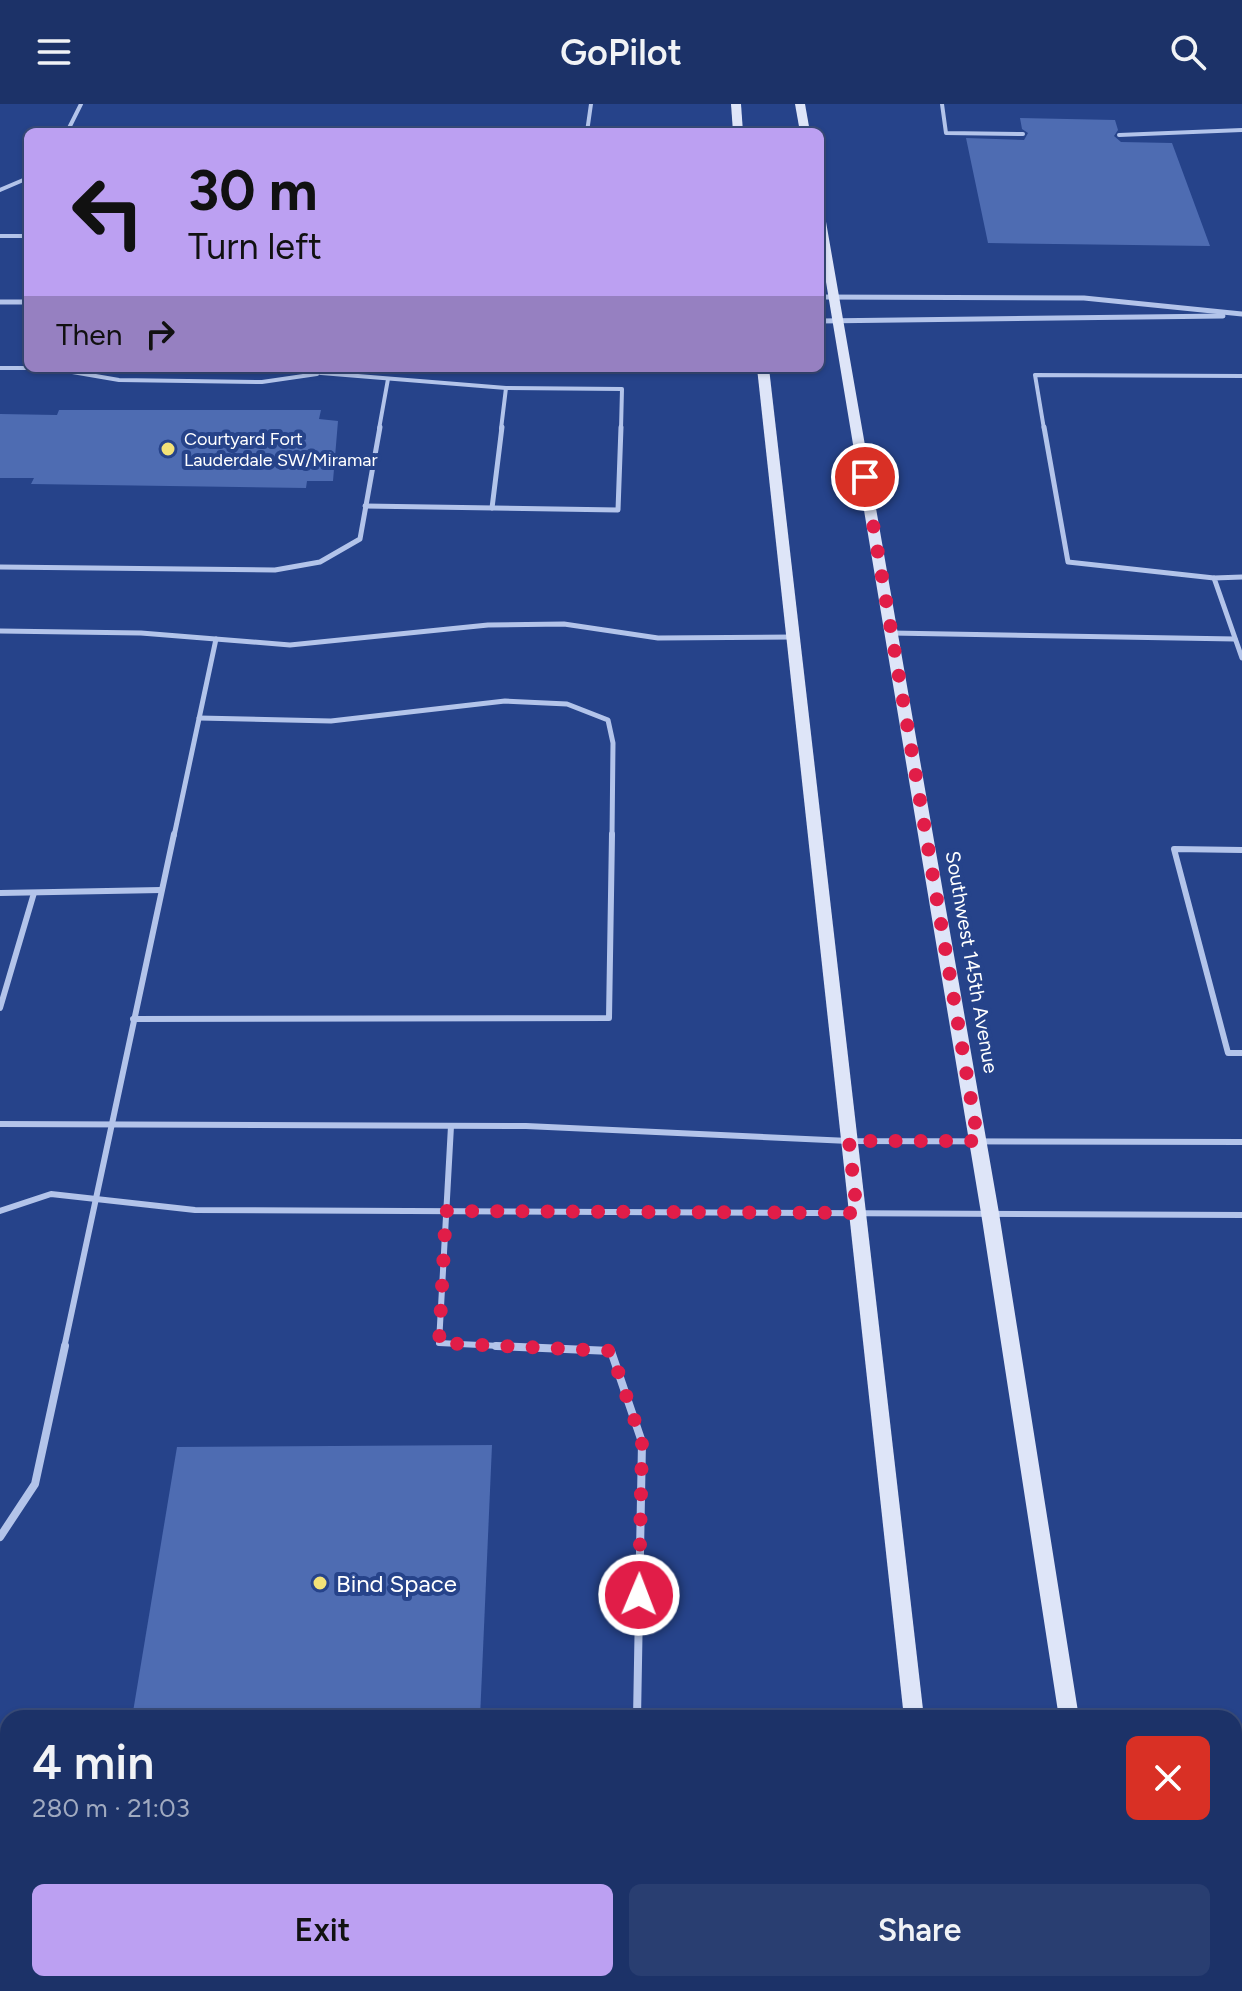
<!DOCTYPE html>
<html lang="en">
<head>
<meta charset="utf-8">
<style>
  body { margin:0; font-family:Figtree,sans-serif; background:#293e71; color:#f1f3f6; height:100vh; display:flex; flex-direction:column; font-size:30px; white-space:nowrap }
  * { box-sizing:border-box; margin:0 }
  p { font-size:26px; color:#a0aac0 }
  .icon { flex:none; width:44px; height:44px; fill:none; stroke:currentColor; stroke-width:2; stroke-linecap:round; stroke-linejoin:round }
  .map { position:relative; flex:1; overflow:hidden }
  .side { position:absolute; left:0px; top:1606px; width:1242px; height:282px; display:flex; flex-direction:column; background:#1c3268; border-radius:24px 24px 0 0; box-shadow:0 2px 6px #0004,0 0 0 2px #3a4d7c }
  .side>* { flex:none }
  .hud { position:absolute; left:24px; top:24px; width:800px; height:244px; border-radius:12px; box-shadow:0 2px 6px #0004,0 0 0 2px #3a4d7c; background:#bca0f2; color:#111; overflow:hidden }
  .pin { position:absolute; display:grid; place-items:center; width:68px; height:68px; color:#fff; margin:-34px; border:4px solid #fff; border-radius:50%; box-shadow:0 2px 8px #0007 }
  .me { position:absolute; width:88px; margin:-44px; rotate:1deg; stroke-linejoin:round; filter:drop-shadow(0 0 6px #0008) }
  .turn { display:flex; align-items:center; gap:28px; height:168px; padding:0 32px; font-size:36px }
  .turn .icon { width:104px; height:104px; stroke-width:2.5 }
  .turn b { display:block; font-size:56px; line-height:68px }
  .then { display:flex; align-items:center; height:76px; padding:0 32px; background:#0003; gap:16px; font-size:30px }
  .round { display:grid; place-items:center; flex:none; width:84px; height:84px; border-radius:12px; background:#293e71 }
  .summary { display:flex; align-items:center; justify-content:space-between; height:136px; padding:0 32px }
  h1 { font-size:48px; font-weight:600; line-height:60px }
  .action { display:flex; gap:16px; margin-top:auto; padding:16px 32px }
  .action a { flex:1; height:92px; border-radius:12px; background:#bca0f2; color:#111; font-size:32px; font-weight:600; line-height:92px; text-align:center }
  .action a+a { background:#293e71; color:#f1f3f6 }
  header { display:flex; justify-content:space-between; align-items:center; height:104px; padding:0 32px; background:#1c3268; font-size:36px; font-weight:600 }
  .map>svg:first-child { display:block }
</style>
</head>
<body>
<header><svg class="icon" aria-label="menu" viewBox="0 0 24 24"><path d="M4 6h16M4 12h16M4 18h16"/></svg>GoPilot<svg class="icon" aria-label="search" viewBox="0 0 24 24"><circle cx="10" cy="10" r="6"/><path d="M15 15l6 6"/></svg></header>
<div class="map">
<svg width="1242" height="1887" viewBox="0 0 1242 1887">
  <rect width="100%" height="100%" fill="#26438a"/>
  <g fill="#4e6cb2">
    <polygon points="1020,14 1115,16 1118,26 1114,32 1121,38 1172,39 1210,142 988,139 966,34 1024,36 1028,29 1022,25"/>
    <polygon points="59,306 321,306 319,315 338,317 333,377 307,377 306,384 31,380 34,374 0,374 0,310 57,311"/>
    <polygon points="492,1341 480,1614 132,1614 177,1343"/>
  </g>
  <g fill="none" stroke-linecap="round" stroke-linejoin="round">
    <g stroke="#b3c4ea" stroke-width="4">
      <polyline points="942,0 946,29 1023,30"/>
      <polyline points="67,28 81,0"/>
      <polyline points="587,28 591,0"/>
      <polyline points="1119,31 1242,26"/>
      <polyline points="0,86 28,74"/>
      <polyline points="0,132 28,132"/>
      <polyline points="0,264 49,264 119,276 262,278 317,270"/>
      <polyline points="299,264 321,269 506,284 622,285 621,325"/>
      <polyline points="379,325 388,275"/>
      <polyline points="501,325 506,284"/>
      <polyline points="1044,325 1035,271 1242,272"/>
    </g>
    <g stroke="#b3c4ea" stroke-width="5">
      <polyline points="1044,323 1068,458 1214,474"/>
      <polyline points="365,402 618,406 621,323"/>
      <polyline points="492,404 502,323"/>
      <polyline points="0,463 275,466 320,458 360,435 380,323"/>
      <polyline points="1242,473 1214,474 1242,554"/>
      <polyline points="0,527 141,529 290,541 488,521 564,520 658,534 793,533"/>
      <polyline points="891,529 1235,535"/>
      <polyline points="199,614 331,617 505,597 567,600 608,616 613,639 612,732"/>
      <polyline points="174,732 216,535"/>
    </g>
    <g stroke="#b3c4ea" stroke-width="6">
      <polyline points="1242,746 1174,745 1228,949 1242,949"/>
      <polyline points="0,789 161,786"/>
      <polyline points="0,904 34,789"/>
      <polyline points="133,915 609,914 612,730"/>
      <polyline points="0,1020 526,1022 849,1037 1242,1038"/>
      <polyline points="451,1022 439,1239 539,1244"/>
      <polyline points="0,1107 51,1090 195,1106 1242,1111"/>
      <polyline points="64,1244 174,730"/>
    </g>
    <g stroke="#b3c4ea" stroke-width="8">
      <polyline points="496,1242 611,1247 642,1338 637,1614"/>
      <polyline points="0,1433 35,1380 65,1242"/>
      <polyline points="602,1887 603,1880"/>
    </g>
    <g stroke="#b3c4ea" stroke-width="5">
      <polyline points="820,193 1084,194 1242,210"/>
      <polyline points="0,198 28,198"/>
      <polyline points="820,217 1223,212"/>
    </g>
    <g fill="#dee5f8" fill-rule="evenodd">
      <polygon points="731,0 741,0 743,28 733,28"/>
      <polygon points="795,0 805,0 810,28 800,28"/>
      <polygon points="820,109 825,112 999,1109 1079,1614 1059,1614 981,1109 820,142"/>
      <polygon points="757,264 769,264 924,1614 904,1614"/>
      <polygon points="932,1880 954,1880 955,1887 933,1887"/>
      <polygon points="1099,1880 1121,1880 1122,1887 1100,1887"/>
    </g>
  </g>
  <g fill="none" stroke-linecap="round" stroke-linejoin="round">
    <polyline stroke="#e11d48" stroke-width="14" stroke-dasharray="0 25.2" points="639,1491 642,1338 611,1247 439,1239 446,1107 857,1109 849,1037 978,1037 865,373"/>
  </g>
  <g fill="#f3e278" stroke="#26438a" stroke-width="3">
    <circle cx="168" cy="345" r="8"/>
    <circle cx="320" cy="1479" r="8"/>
  </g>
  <g text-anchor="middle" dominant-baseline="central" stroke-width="8" stroke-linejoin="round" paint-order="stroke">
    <g font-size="18" fill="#fff" stroke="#26438a" text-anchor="start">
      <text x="184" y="335">Courtyard Fort<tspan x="184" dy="21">Lauderdale SW/Miramar</tspan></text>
    </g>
    <g font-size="20" fill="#fff" stroke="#26438a">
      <text transform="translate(972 858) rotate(80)">Southwest 145th Avenue</text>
    </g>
    <g font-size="24" fill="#fff" stroke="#26438a" text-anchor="start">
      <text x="336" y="1479">Bind Space</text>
    </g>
  </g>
</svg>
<div class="pin" style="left:865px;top:373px;background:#d93025"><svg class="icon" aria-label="arrive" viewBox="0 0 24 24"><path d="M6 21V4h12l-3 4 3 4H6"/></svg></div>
<svg class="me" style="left:639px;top:1491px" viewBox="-20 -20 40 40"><circle r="17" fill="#e11d48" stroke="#fff" stroke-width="3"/><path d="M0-11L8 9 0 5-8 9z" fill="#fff"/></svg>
<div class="hud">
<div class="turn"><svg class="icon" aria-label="left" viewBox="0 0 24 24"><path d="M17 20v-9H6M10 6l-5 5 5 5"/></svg><div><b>30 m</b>Turn left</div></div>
<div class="then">Then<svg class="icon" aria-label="right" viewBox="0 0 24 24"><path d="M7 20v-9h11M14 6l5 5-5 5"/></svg></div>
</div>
<section class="side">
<div class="summary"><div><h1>4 min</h1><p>280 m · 21:03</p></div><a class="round" style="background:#d93025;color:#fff"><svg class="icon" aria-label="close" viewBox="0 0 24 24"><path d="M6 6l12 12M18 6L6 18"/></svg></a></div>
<div class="action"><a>Exit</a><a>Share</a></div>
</section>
</div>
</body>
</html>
